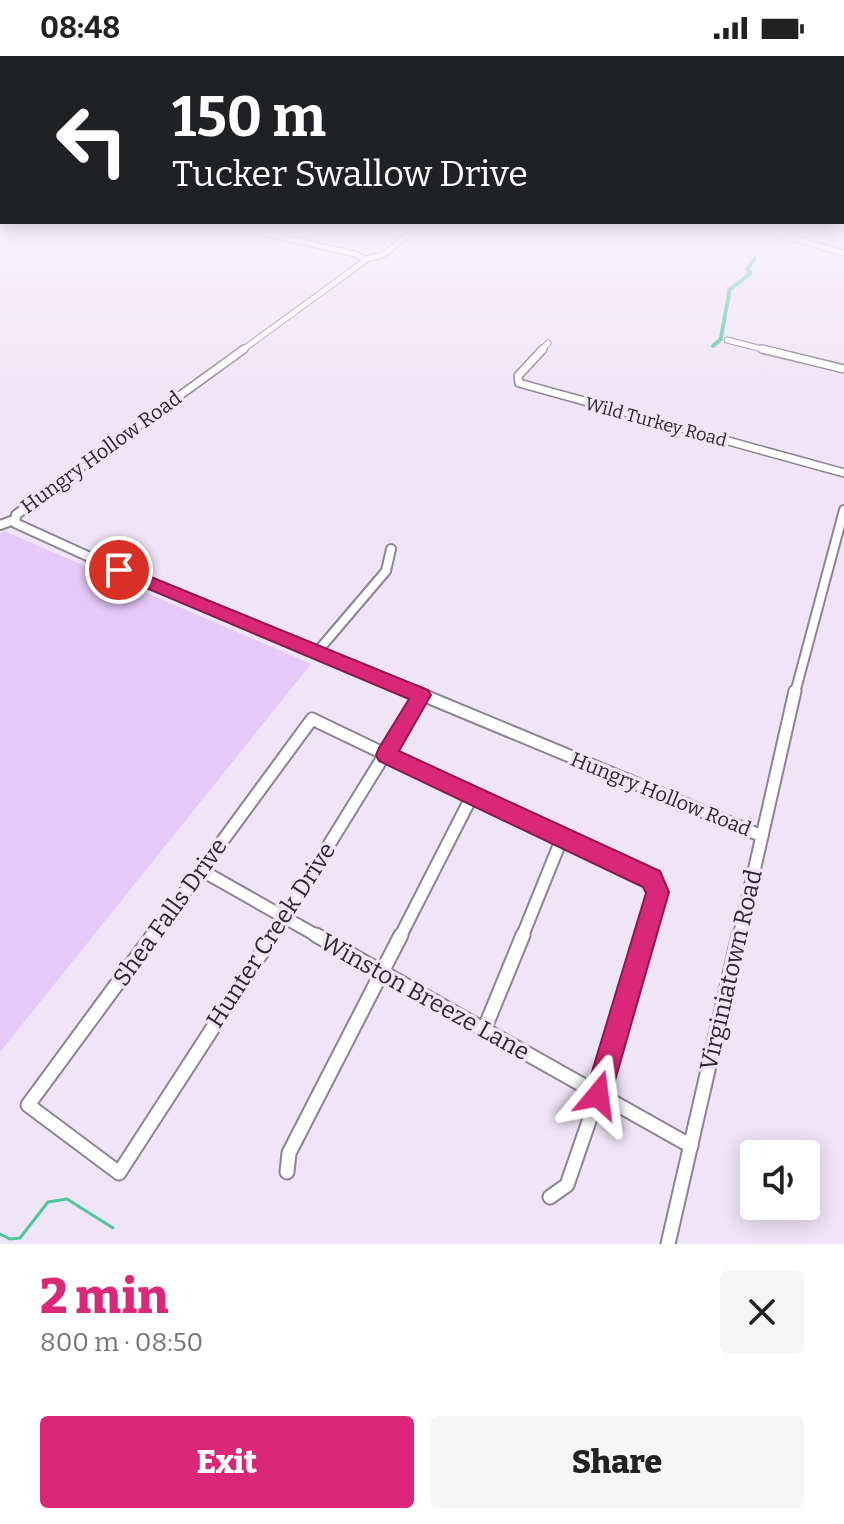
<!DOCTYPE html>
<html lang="en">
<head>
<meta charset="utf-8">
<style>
  body { margin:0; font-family:Bitter,serif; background:#f6f6f6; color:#222; height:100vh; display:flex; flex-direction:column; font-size:30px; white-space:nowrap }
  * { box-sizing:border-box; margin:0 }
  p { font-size:26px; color:#767676 }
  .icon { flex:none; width:44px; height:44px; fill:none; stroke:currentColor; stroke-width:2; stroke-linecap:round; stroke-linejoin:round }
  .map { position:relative; height:1188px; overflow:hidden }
  .sheet { display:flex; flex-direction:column; background:#fff; flex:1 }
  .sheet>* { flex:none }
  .guide { position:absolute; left:0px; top:0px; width:844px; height:168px; box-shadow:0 4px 20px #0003; background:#202124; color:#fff; overflow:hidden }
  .tools { position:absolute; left:740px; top:1084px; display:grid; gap:16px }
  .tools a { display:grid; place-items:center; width:80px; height:80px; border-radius:8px; background:#fff; box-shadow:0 4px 20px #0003; font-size:40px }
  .pin { position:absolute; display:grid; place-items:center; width:68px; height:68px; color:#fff; margin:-34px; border:4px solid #fff; border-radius:50%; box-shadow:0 2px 8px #0007 }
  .me { position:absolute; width:88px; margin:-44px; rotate:16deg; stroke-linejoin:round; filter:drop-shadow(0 0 6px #0008) }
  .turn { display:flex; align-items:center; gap:28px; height:168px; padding:0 40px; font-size:36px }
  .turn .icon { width:104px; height:104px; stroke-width:2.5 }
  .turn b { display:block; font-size:56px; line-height:68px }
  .round { display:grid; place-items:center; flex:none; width:84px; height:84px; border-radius:8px; background:#f6f6f6 }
  .summary { display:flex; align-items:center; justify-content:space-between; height:136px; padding:0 40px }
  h1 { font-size:48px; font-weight:800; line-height:60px; color:#db2777 }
  .button { display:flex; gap:16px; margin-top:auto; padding:16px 40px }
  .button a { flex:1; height:92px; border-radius:8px; background:#db2777; color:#fff; font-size:32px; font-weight:800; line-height:92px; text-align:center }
  .button a+a { background:#f6f6f6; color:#222 }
  .status { display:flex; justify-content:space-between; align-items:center; height:56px; padding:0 40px; background:#fff; direction:ltr }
  .status svg { height:22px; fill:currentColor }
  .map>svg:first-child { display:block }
</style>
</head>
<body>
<div class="status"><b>08:48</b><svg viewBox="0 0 49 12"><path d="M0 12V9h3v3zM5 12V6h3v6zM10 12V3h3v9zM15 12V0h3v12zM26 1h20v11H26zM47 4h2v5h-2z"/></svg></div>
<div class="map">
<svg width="844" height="1188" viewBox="0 0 844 1188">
  <rect width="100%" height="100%" fill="#efe5f7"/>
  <polygon fill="#e5c9f9" points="4,475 311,608 0,996 0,478"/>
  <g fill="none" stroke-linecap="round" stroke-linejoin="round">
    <polyline stroke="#50c69b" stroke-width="3" points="0,1178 10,1183 20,1182 48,1146 67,1143 113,1172"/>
    <g stroke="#50c69b" stroke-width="4">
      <polyline points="728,246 729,234 750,218 747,213 755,202"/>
      <polyline points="721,282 727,248"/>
      <polyline points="713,290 721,283"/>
    </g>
    <defs>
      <g id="minor-far4">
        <polyline points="780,175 781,179 844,197"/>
        <polyline points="366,203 383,199 413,175"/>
        <polyline points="727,284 770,295"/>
        <polyline points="241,295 366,204 355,198 253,175"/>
        <polyline points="541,295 548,287"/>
      </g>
      <g id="minor-far3">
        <polyline points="543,293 518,320 519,327 844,417"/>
        <polyline points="762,293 844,313"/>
        <polyline points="33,446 244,293"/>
      </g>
      <g id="minor-far2">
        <polyline points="35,444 16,459 15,467 94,503 418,637"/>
        <polyline points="0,469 14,464"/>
        <polyline points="317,596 386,515 391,493"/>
        <polyline points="795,637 844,454"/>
      </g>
      <g id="minor-far1">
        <polyline points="413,635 762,780"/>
        <polyline points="385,698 651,823 658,836 645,881"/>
        <polyline points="385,698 421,639"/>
        <polyline points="201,814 319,881"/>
        <polyline points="152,881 312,663 385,698"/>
        <polyline points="272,881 385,698"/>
        <polyline points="400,881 472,740"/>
        <polyline points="522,881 562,782"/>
        <polyline points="739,881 795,635"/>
      </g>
      <g id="minor">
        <polyline points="153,879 28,1049 119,1117 273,879"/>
        <polyline points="316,879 691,1090"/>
        <polyline points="484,974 523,879"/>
        <polyline points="287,1116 289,1097 401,879"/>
        <polyline points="550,1141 567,1129 598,1039 645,879"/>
        <polyline points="668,1188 739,879"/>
      </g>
    </defs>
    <use href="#minor-far4" stroke="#8d8394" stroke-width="7"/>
    <use href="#minor-far3" stroke="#8d8394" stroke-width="10"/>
    <use href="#minor-far2" stroke="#8d8394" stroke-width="12"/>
    <use href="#minor-far1" stroke="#8d8394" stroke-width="15"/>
    <use href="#minor" stroke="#8d8394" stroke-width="17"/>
    <use href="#minor-far4" stroke="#fff" stroke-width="5"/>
    <use href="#minor-far3" stroke="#fff" stroke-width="7"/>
    <use href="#minor-far2" stroke="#fff" stroke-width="8"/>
    <use href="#minor-far1" stroke="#fff" stroke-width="11"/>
    <use href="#minor" stroke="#fff" stroke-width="13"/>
  </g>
  <linearGradient id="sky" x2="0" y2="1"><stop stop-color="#6bbbc9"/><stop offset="0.51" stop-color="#f8f3fb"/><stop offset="1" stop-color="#f8f3fb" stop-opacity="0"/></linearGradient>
  <rect width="844" height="341" fill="url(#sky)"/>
  <polygon fill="#db2777" stroke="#8e194d" stroke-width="2" points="119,508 428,634 431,639 399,695 660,815 669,836 608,1049 598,1053 589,1049 585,1039 646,837 643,831 379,705 376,699 379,692 409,643 113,518 111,514 113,509"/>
  <g text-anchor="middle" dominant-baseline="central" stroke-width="7" stroke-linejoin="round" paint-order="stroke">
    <g font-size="18" fill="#2c282e" stroke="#efe5f7">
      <text transform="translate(656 366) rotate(15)">Wild Turkey Road</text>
    </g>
    <g font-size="20" fill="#2c282e" stroke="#efe5f7">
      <text transform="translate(101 396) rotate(-36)">Hungry Hollow Road</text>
      <text transform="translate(661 738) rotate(22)">Hungry Hollow Road</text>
    </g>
    <g font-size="24" fill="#2c282e" stroke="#efe5f7">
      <text transform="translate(170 856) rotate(-54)">Shea Falls Drive</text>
      <text transform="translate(271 879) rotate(-57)">Hunter Creek Drive</text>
      <text transform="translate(731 914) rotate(-77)">Virginiatown Road</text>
      <text transform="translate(425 941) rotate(29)">Winston Breeze Lane</text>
    </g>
  </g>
</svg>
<div class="tools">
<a><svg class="icon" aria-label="sound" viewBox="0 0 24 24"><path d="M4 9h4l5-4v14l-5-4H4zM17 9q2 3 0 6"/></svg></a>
</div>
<div class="pin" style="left:119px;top:514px;background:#d93025"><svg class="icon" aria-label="arrive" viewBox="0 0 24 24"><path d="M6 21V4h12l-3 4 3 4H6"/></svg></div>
<svg class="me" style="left:598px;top:1039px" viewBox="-20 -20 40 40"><path d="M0-17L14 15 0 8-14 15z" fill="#db2777" stroke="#fff" stroke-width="4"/></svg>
<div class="guide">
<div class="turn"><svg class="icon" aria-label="left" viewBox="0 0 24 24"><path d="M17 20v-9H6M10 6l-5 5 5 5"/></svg><div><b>150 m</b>Tucker Swallow Drive</div></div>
</div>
</div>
<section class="sheet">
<div class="summary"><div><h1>2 min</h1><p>800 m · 08:50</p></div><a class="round"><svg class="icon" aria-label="close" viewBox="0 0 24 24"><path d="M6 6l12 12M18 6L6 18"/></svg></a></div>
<div class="button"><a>Exit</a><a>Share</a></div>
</section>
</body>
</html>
